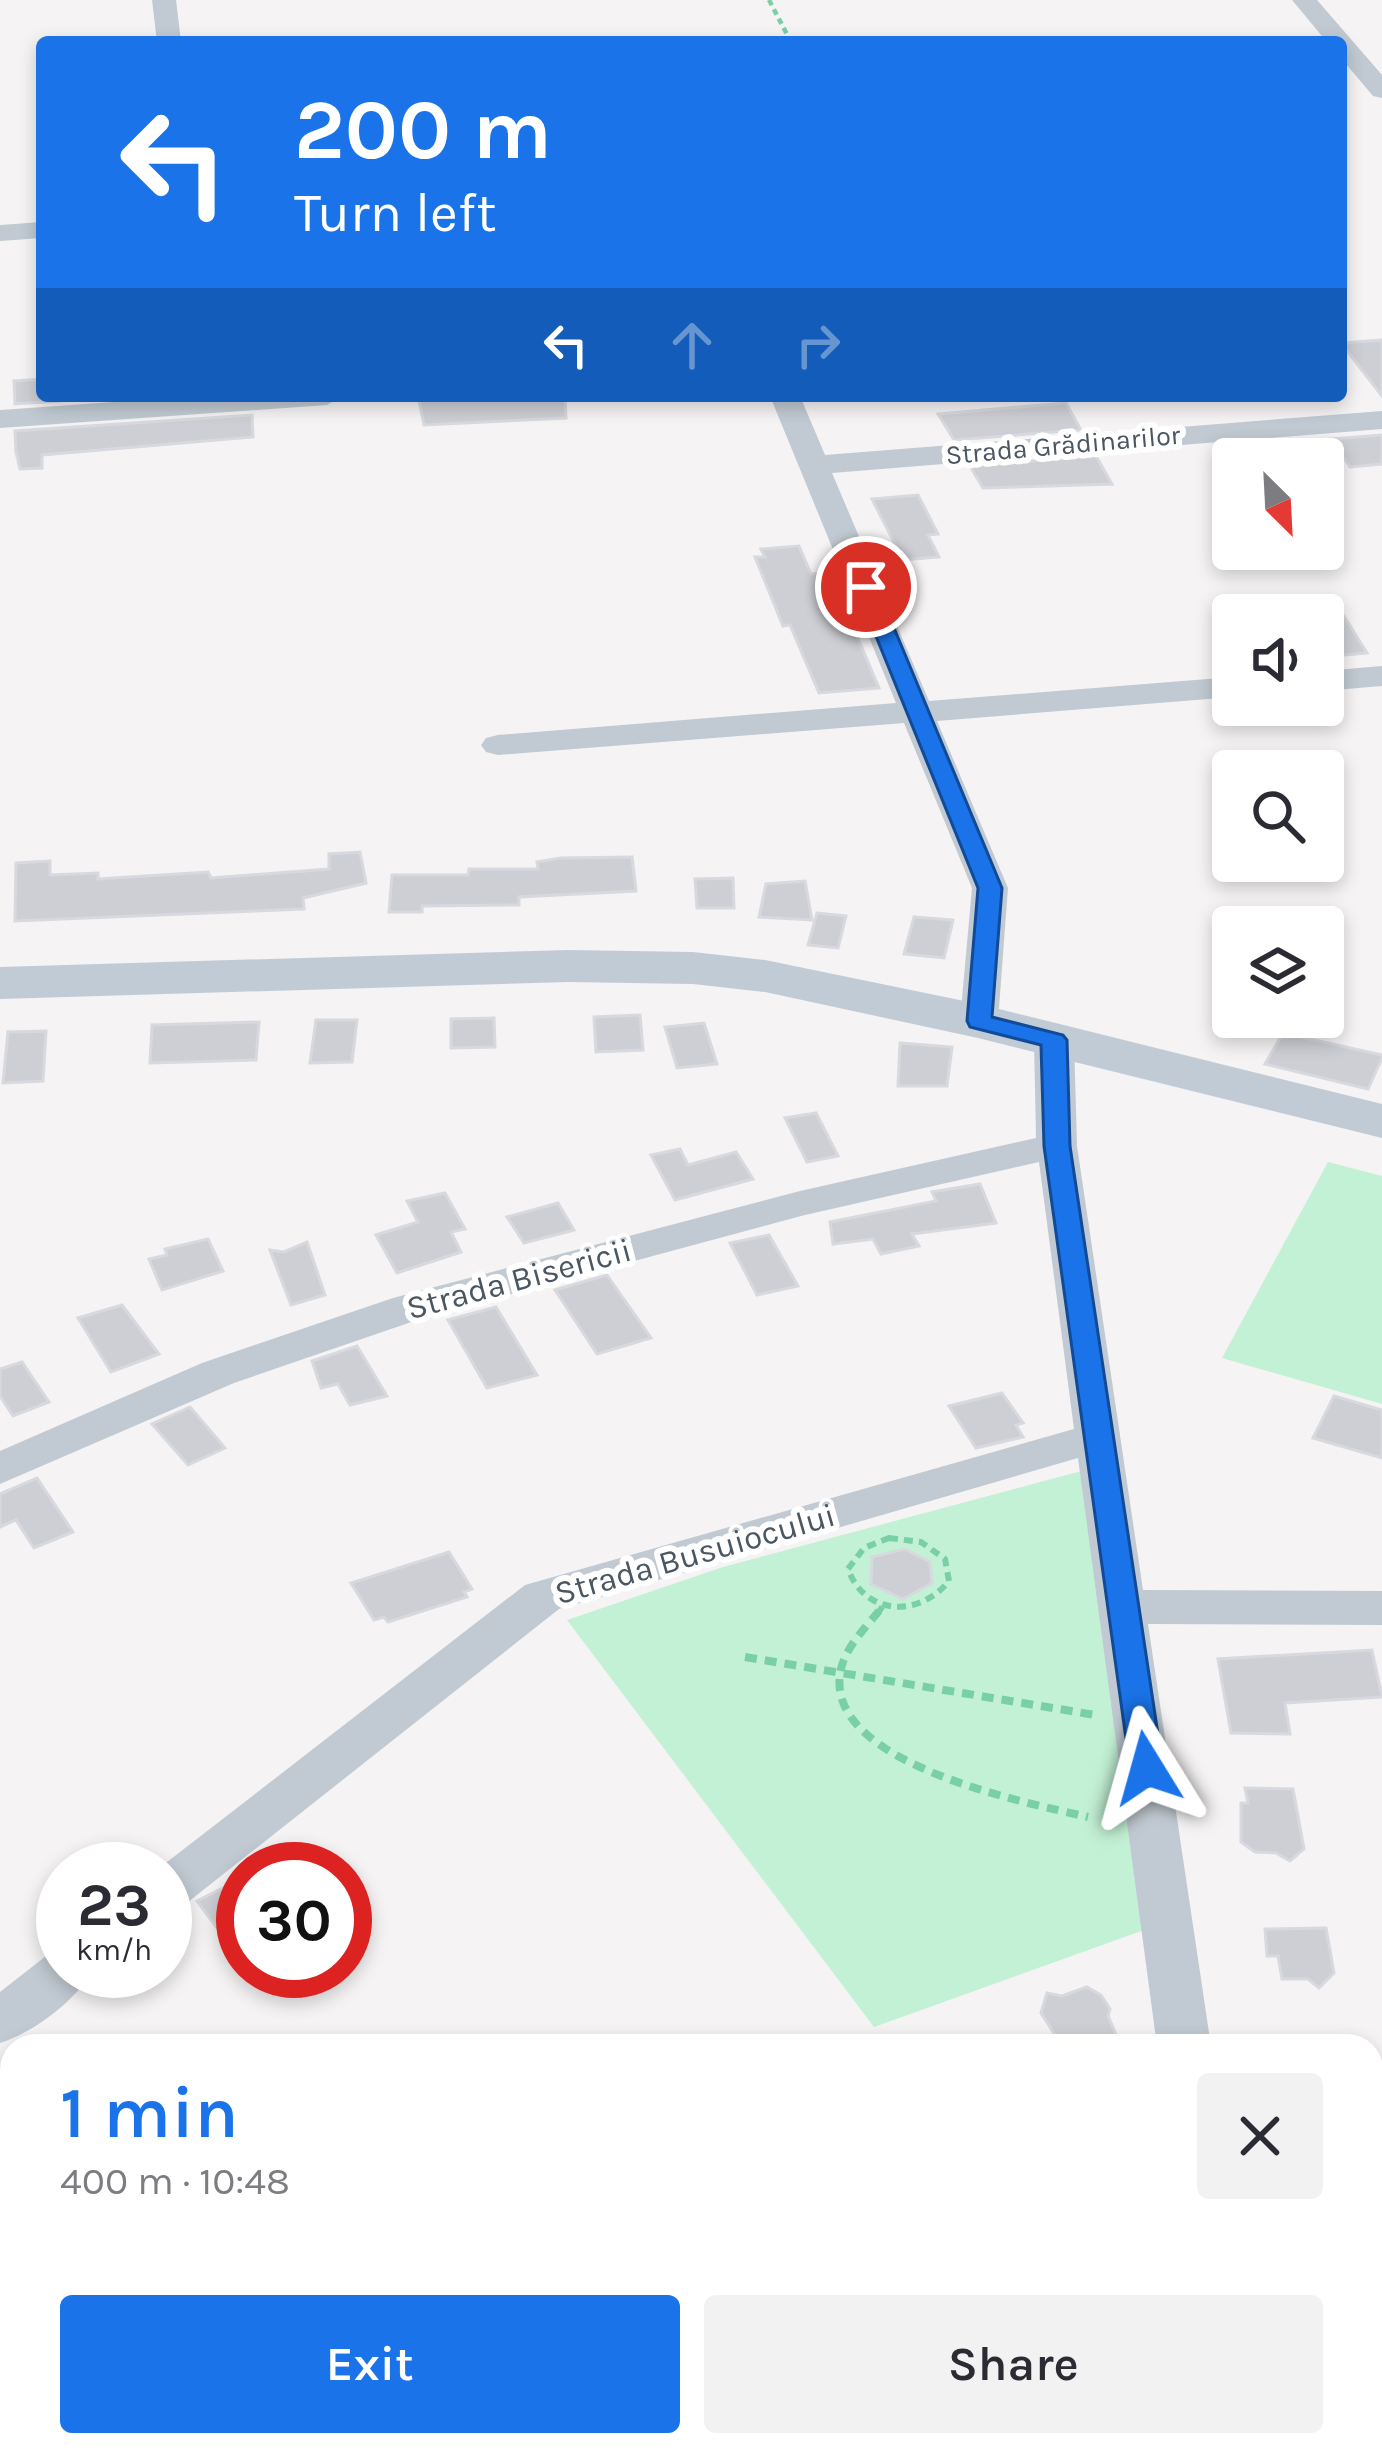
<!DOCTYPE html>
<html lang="en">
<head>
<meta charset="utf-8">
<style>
  body { margin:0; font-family:Karla,sans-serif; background:#f2f2f3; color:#2b2b33; height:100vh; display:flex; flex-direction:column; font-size:45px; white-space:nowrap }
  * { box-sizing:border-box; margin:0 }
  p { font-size:39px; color:#7c7c81 }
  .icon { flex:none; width:66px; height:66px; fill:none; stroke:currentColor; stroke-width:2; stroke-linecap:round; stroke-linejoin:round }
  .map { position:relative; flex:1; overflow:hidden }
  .details { position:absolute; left:0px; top:2034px; width:1383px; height:423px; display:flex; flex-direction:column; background:#fff; border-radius:36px 36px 0 0; box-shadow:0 6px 18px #0003 }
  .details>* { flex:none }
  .guide { position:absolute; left:36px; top:36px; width:1311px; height:366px; border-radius:12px; box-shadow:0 6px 18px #0003; background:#1a73e8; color:#fff; overflow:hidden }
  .needle { width:78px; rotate:156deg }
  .tools { position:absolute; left:1212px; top:438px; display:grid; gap:24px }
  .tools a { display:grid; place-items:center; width:132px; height:132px; border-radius:12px; background:#fff; box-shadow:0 6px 18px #0003; font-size:60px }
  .speed { position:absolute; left:36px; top:1842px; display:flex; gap:24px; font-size:60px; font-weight:700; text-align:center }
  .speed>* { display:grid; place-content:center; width:156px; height:156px; border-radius:50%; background:#fff; box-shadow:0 6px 18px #0003; line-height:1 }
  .speed small { font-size:30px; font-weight:400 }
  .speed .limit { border:18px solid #d22; background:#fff; color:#111 }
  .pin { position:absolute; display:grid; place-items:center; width:102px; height:102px; color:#fff; margin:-51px; border:6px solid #fff; border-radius:50%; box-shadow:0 3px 12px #0007 }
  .me { position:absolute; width:132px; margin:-66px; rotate:352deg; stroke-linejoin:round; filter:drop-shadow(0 0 9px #0008) }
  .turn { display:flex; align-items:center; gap:42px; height:252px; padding:0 60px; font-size:54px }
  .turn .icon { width:156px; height:156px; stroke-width:2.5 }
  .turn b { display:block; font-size:84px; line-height:102px }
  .lanes { display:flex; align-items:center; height:114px; padding:0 60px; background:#0003; justify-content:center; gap:60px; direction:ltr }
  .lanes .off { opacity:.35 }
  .round { display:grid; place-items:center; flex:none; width:126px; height:126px; border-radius:12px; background:#f2f2f3 }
  .summary { display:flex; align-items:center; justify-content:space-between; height:204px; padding:0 60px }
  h1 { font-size:72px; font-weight:600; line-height:90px; color:#1a73e8 }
  .button { display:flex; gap:24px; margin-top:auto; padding:24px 60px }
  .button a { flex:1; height:138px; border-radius:12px; background:#1a73e8; color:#fff; font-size:48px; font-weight:600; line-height:138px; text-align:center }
  .button a+a { background:#f2f2f3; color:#2b2b33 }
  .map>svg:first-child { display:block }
</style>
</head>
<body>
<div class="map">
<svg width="1382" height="2456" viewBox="0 0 1382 2456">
  <rect width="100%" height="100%" fill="#f5f3f3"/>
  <g fill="#c3f1d5">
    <polygon points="1328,1162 1382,1176 1382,1404 1222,1358"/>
    <polygon points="1085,1470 1144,1930 874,2027 567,1620 723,1567"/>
  </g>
  <g fill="#cdcfd5" stroke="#d7d9de" stroke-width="3">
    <polygon points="1382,340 1382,396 1341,343"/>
    <polygon points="42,379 42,396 136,396 15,404 14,381"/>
    <polygon points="418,396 565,396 566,418 424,425"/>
    <polygon points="1066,403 1081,430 954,440 938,414"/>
    <polygon points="252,415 253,437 42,455 42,468 20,469 16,452 15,431"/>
    <polygon points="1382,435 1382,464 1350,467 1331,439"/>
    <polygon points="1096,456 1112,484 983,488 970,466"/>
    <polygon points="918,495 938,534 928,535 939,557 903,560 872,499"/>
    <polygon points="799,546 811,574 830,572 879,688 819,693 790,625 783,626 755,557 765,557 761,549"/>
    <polygon points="1344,616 1367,653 1334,656 1323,638 1323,618"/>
    <polygon points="360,852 366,883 303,898 304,909 15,921 16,863 50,861 50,875 98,873 98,879 208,872 211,878 329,869 329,854"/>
    <polygon points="632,857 636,891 519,897 519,905 422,906 422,912 389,912 392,875 468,875 469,869 538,869 537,862 561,858"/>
    <polygon points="733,878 734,908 697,908 695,879"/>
    <polygon points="805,881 812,920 759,917 766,884"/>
    <polygon points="817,913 846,916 838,948 808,945"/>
    <polygon points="914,917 953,920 944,958 904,954"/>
    <polygon points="640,1015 643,1050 596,1052 594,1017"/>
    <polygon points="494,1018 495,1047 451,1048 451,1019"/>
    <polygon points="316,1020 357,1020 352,1062 310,1063"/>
    <polygon points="259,1022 256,1060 150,1063 152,1025"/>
    <polygon points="704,1023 717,1064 677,1068 665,1027"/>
    <polygon points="46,1031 43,1081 3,1083 8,1032"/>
    <polygon points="1283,1033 1382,1055 1382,1058 1368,1089 1265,1064"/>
    <polygon points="900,1043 952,1047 947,1086 898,1086"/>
    <polygon points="816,1113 838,1156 807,1162 785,1118"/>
    <polygon points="680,1149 688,1165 736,1152 753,1179 675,1200 651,1155"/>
    <polygon points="980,1184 996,1223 912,1234 919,1246 881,1254 873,1239 833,1244 830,1222 936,1201 932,1192"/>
    <polygon points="445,1193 465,1229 451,1232 461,1252 397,1273 376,1235 418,1222 407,1201"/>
    <polygon points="558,1203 574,1230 524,1243 507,1217"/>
    <polygon points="769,1235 798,1286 757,1295 730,1243"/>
    <polygon points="208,1239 223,1271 162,1290 149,1259 167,1255 165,1249"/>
    <polygon points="307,1242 325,1295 291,1305 270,1250 284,1252"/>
    <polygon points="607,1275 651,1338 597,1354 555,1290"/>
    <polygon points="122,1305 159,1354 111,1372 78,1318"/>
    <polygon points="496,1307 537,1375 487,1388 448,1320"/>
    <polygon points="357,1346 387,1396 350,1405 338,1384 321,1388 312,1361"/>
    <polygon points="22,1362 49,1402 13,1416 0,1396 0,1369"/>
    <polygon points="1002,1393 1023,1423 1016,1425 1023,1437 976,1448 949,1406"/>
    <polygon points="1334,1396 1382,1410 1382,1458 1313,1438"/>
    <polygon points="190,1407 225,1448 188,1465 152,1424"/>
    <polygon points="37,1478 73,1532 34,1548 16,1520 0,1527 0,1494"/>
    <polygon points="905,1549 930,1562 932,1583 903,1599 871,1584 872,1557"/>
    <polygon points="449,1552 472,1589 464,1592 467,1597 388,1622 384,1617 374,1620 351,1583"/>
    <polygon points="1372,1650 1382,1697 1285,1703 1290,1734 1231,1733 1218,1659"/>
    <polygon points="1245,1788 1293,1789 1304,1849 1290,1861 1276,1853 1255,1852 1241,1842 1241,1803 1248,1803"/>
    <polygon points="243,1878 243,1963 197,1901"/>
    <polygon points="1326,1928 1334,1973 1319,1988 1308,1979 1282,1979 1278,1956 1267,1956 1265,1929"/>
    <polygon points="1087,1987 1101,1995 1110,2009 1108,2016 1121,2046 1062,2046 1041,2013 1047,1993 1062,1996"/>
  </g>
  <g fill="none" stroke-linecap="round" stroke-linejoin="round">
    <polyline stroke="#7ad0a6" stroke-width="4.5" stroke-dasharray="6 4.5" stroke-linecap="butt" points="769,0 791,42"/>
    <g stroke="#7ad0a6" stroke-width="6" stroke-dasharray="9 6" stroke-linecap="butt">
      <path d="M889 1538 921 1542 945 1559 949 1581C919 1618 865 1616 848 1569L864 1548Z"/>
      <polyline points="877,1614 883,1606"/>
    </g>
    <g stroke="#7ad0a6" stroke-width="8" stroke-dasharray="12 8" stroke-linecap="butt">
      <path d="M879 1611C865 1628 843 1650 840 1674 827 1764 1024 1802 1088 1817"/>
      <polyline points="745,1657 1095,1715"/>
    </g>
    <g fill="#c1cad2" fill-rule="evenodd">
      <polygon points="152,0 176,0 181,42 157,42"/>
      <polygon points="1292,0 1317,0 1382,75 1382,98 1373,96 1341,58 1341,42 1327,42"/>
      <polygon points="42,222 42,238 0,241 0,225"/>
      <polygon points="200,396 342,396 327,405 0,428 0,410"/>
      <polygon points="770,396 800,396 825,455 1382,411 1382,429 832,473 929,701 1233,677 1233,697 937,721 1008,888 998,1021 993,1029 965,1029 960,1021 972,888 904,723 498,755 486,752 481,745 486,738 498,735 896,703"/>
      <polygon points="1382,666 1382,686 1323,691 1323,671"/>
      <polygon points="1054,1028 1068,1032 1074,1040 1077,1146 1143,1590 1382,1591 1382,1625 1148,1624 1211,2046 1157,2046 1078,1458 559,1609 183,1906 165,1912 165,1869 158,1869 525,1585 1074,1429 1039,1162 805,1215 423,1318 234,1383 0,1484 0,1451 202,1363 393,1298 800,1191 1036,1138 1034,1040 1040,1032"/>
      <path d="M63 1951V1971H92C76 2001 32 2033 0 2043V1992L46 1956Z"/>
      <rect x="1371" y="2095" width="11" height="44"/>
      <polygon points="317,2445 400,2445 395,2456 312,2456"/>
      <polygon points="1209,2445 1269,2445 1271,2456 1211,2456"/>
    </g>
    <polygon fill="#c1cbd6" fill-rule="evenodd" points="568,950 693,952 765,960 979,1004 1382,1104 1382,1138 978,1038 765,992 693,984 568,982 0,999 0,967"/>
  </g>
  <polygon fill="#1a73e8" stroke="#114b97" stroke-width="3" points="866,581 877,587 1002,888 992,1017 1063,1035 1067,1040 1070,1146 1163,1768 1158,1777 1135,1777 1130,1768 1044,1146 1041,1045 970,1027 967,1021 978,888 856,587"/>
  <g text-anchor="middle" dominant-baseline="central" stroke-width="12" stroke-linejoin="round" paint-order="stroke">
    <g font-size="27" fill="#4a5661" stroke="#fff">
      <text transform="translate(1063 445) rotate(-5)">Strada Grădinarilor</text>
    </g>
    <g font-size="33" fill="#4a5661" stroke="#fff">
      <text transform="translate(519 1279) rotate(-15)">Strada Bisericii</text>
      <text transform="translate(695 1554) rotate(-16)">Strada Busuiocului</text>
    </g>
  </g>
</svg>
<div class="tools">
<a><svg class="needle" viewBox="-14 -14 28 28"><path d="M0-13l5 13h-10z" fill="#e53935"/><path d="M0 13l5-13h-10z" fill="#7c7c81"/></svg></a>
<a><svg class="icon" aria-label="sound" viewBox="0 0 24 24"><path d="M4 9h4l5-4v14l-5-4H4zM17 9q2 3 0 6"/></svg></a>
<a><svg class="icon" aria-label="search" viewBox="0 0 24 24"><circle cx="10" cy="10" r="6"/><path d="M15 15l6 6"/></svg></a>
<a><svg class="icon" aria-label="layers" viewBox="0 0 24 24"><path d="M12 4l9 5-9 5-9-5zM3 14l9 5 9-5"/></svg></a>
</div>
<div class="speed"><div>23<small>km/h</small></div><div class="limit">30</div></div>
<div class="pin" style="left:866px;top:587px;background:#d93025"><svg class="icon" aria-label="arrive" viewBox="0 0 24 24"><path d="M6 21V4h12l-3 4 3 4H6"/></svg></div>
<svg class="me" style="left:1147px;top:1768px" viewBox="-20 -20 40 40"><path d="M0-17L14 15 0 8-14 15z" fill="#1a73e8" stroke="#fff" stroke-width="4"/></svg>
<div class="guide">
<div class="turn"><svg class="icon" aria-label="left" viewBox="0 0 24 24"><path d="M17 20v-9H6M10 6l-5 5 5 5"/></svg><div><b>200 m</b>Turn left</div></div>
<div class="lanes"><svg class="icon" aria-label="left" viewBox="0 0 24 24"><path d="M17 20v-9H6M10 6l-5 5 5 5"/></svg><svg class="icon off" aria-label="ahead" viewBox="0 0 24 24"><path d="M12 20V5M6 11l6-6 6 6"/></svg><svg class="icon off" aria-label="right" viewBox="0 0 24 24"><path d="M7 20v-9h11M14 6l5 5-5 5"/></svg></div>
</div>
<section class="details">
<div class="summary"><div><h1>1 min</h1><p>400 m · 10:48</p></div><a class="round"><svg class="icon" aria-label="close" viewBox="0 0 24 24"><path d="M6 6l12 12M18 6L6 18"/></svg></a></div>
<div class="button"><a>Exit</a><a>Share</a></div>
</section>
</div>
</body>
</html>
